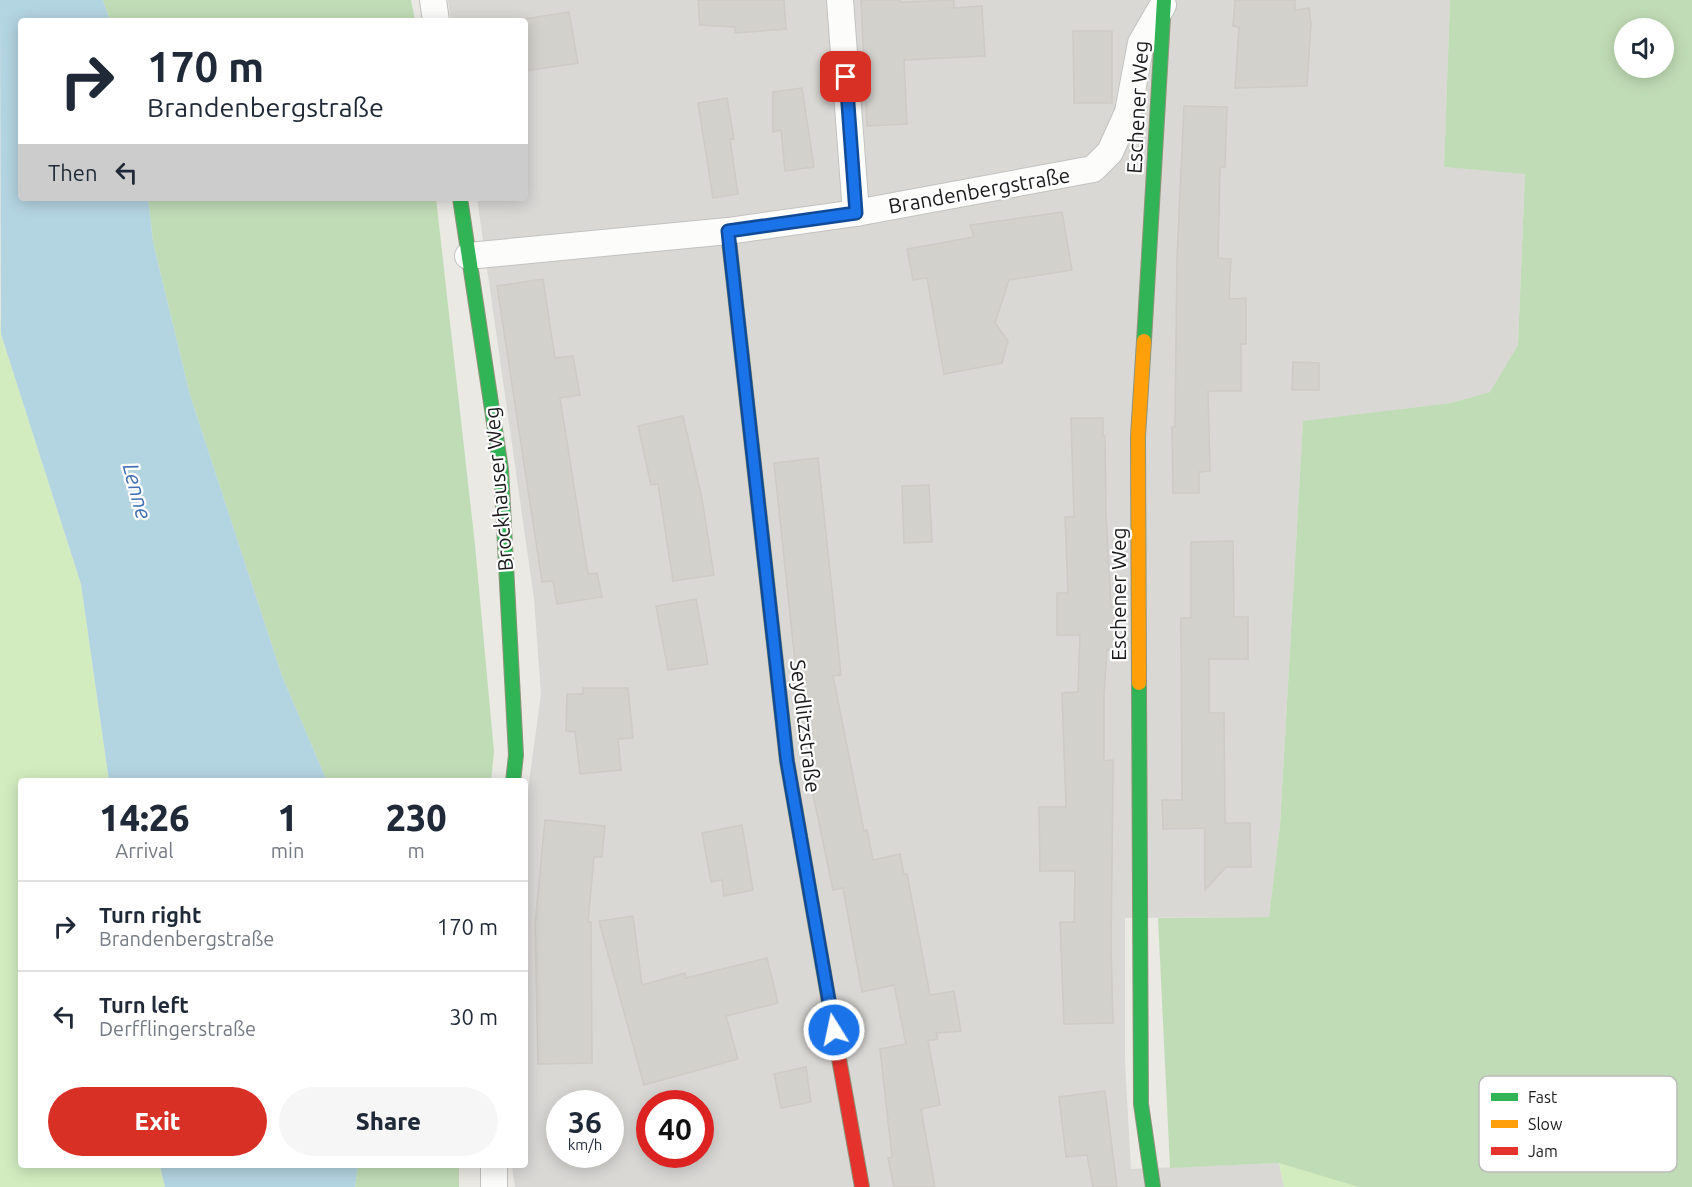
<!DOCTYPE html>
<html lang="en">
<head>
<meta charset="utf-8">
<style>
  body { margin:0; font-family:Ubuntu,sans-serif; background:#f6f6f7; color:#1f2937; height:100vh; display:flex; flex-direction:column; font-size:22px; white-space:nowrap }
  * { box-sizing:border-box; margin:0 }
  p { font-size:20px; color:#747a83 }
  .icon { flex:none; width:33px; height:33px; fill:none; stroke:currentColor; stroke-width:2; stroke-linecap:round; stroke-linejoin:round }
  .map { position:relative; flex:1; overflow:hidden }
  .side { position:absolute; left:18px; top:778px; width:510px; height:390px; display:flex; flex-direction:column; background:#fff; border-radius:6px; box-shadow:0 3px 15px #0003 }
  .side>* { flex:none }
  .banner { position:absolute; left:18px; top:18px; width:510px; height:183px; border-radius:6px; box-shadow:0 3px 15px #0003; background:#fff; color:#1f2937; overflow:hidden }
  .buttons { position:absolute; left:1614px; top:18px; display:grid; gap:12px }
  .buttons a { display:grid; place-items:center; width:60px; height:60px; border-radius:50%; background:#fff; box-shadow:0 3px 15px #0003; font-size:30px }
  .speed { position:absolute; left:546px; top:1090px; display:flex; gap:12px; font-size:30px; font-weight:700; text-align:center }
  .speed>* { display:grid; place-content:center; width:78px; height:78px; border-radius:50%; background:#fff; box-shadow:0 3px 15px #0003; line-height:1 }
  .speed small { font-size:15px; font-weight:400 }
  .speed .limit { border:9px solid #d22; background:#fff; color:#111 }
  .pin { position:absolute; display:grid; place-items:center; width:51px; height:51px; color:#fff; margin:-26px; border-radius:12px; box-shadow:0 3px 9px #0006 }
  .me { position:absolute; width:66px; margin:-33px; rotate:350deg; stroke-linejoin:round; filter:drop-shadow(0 0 4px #0008) }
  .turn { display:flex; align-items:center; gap:21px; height:126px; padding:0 30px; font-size:27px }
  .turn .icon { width:78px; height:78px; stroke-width:2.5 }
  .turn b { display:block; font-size:42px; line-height:51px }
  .then { display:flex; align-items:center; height:57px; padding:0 30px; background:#0003; gap:12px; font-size:22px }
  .eta { display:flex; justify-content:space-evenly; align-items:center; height:102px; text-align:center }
  .eta b { font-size:36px; font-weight:800; line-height:42px }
  .cta { display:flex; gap:12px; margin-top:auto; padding:12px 30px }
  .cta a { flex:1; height:69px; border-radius:36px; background:#d93025; color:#fff; font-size:24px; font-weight:800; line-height:69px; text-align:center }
  .cta a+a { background:#f6f6f7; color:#1f2937 }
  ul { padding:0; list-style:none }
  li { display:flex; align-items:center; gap:18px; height:90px; padding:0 30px; border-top:2px solid #e0e1e3 }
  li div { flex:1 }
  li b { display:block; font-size:22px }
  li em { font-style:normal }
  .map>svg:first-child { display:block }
</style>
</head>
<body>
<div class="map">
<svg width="1692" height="1187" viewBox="0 0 1692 1187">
  <rect width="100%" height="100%" fill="#eae9e4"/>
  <path fill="#d9d8d5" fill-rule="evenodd" d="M448 0H1450L1444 167 1525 173 1518 345 1491 392 1451 403 1303 422 1280 825 1269 917 1125 918V1062L1131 1169 1279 1163 1284 1187H515L512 1166H525V812L541 694 534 599 477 198H525V21H451ZM560 1104H610V1155H560ZM650 1104H700V1155H650Z"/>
  <g fill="#d2ecbf">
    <polygon points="0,314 1,334 81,584 109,781 21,782 21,1166 160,1166 165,1187 0,1187"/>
    <polygon points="1279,1163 1357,1185 1359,1187 1284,1187"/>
  </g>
  <g fill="#c0dcb6" fill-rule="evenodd">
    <polygon points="103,0 411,0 415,21 110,21"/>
    <path d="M1450 0H1692V1187H1359L1279 1163 1170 1168 1158 918 1269 917 1280 825 1303 421 1451 403 1490 392 1518 345 1525 174 1444 167ZM1624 28H1664V68H1624Z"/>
    <polygon points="148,198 436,198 475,545 494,752 491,781 327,781 282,676 190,395 153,242"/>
    <polygon points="358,1166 459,1166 459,1187 355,1187"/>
  </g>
  <g fill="#b3d4e1">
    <polygon points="0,0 103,0 110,21 21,21 21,198 148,198 153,242 190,395 282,676 327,781 109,781 81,584 1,334"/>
    <polygon points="160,1166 358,1166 355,1187 165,1187"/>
  </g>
  <g fill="#d3d1cc" stroke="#cecac5" stroke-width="1.5">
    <polygon points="698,0 784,0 786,29 735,33 735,27 700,25"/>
    <polygon points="861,0 900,0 901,2 954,0 954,8 982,6 985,56 904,60 907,124 867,126"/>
    <polygon points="1235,0 1295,0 1295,10 1309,8 1311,24 1307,86 1235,88 1239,27 1233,26"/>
    <polygon points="569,12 578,63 525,71 525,19"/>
    <polygon points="1073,31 1112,31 1112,103 1074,103"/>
    <polygon points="802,88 814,167 785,171 781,130 773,132 773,92"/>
    <polygon points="727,98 734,139 730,139 738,194 713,198 698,103"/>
    <polygon points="1184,106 1227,107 1225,167 1220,167 1218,258 1231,259 1229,299 1246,298 1246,344 1241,344 1241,391 1208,391 1210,471 1199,472 1199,493 1173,493 1172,427 1175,427 1177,258"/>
    <polygon points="1062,212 1072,270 1009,280 995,323 1008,341 1002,363 944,374 927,278 913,280 907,249 974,237 970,225"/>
    <polygon points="543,279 555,358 573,356 580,395 560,398 588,574 597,573 602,597 557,604 553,581 542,582 497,286"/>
    <polygon points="1293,362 1319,363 1319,390 1292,390"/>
    <polygon points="683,416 702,499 714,575 673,581 658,484 651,485 638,426"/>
    <polygon points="1071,418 1103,418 1103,436 1105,436 1106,515 1111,607 1114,607 1114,650 1107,650 1104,695 1104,761 1113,760 1113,775 1111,946 1113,1023 1064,1024 1060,922 1074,922 1075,871 1040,871 1039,807 1066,807 1062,693 1078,692 1080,635 1057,635 1057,593 1068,593 1065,517 1074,517"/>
    <polygon points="818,458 841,675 833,676 864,831 867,830 873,860 900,854 904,874 907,874 930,995 954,991 961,1031 936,1033 938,1039 928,1041 940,1105 921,1109 935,1187 894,1187 888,1158 892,1157 880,1049 906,1044 894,985 862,992 843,888 833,890 805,756 774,463"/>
    <polygon points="929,485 932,542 904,543 902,486"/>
    <polygon points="1233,541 1234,617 1248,617 1248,659 1209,659 1209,713 1224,713 1225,823 1250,823 1251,867 1226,867 1205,890 1205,828 1163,829 1162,800 1182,800 1181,618 1191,618 1191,542"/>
    <polygon points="696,599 708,664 668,670 656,606"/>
    <polygon points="583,688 628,688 633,738 618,739 621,770 580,774 575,732 566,731 567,694 583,694"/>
    <polygon points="545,820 605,826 602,857 594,857 588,922 591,922 592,1063 538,1064 535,924"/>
    <polygon points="742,825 753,890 724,896 722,880 711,882 702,833"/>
    <polygon points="633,916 642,985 685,973 686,978 767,958 778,1003 726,1016 738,1059 644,1085 599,921"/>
    <polygon points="806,1067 811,1102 781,1108 774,1074"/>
    <polygon points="1105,1091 1117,1187 1093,1187 1087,1155 1066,1157 1059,1097"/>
  </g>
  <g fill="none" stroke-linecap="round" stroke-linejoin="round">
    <defs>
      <g id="street">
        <polyline points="433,0 436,21"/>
        <polyline points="840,0 856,213"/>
        <polyline points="468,256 728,231 856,213 1093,169 1110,152 1128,112 1141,43 1163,5"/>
        <polyline points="494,1166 494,1187"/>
      </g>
      <g id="fast">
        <polyline points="460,198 501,469 516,755 513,782"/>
        <polyline points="728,231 787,761 836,1042"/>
        <polyline points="1144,341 1164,0"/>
        <polyline points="1139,683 1141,1104 1153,1187"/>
      </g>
      <polyline id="slow" points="1139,683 1138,436 1144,341"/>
      <polyline id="jam" points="836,1042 862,1187"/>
    </defs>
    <use href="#street" stroke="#c2c2c0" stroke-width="28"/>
    <use href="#fast" stroke="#90947c" stroke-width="16"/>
    <use href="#slow" stroke="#90947c" stroke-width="16"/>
    <use href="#jam" stroke="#90947c" stroke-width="16"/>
    <use href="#street" stroke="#fcfcfb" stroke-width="26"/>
    <use href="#fast" stroke="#30b455" stroke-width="14"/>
    <use href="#slow" stroke="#ff9f0a" stroke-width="14"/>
    <use href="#jam" stroke="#e5322d" stroke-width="14"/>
  </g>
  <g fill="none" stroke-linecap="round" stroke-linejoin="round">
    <defs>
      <polyline id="route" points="834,1030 787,761 728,231 856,213 846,77"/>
    </defs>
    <use href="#route" stroke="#114b97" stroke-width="15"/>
    <use href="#route" stroke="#1a73e8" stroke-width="10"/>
  </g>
  <g text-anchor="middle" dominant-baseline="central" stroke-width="4.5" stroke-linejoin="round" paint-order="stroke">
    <g font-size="21" fill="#1b1b1b" stroke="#fff">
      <text transform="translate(1137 107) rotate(-87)">Eschener Weg</text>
      <text transform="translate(979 190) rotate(-10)">Brandenbergstraße</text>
      <text transform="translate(498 489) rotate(-95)">Brockhauser Weg</text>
      <text transform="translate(1118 594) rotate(-90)">Eschener Weg</text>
      <text transform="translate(806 726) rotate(83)">Seydlitzstraße</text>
    </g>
    <g font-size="22" font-style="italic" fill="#406fb3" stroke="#fff">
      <text transform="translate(138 491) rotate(75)">Lenne</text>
    </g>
  </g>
  <rect x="1479" y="1076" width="198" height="96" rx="9" fill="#fff" stroke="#bbb" stroke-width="1.5"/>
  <rect x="1491" y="1093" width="27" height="8" fill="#30b455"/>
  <rect x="1491" y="1120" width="27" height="8" fill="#ff9f0a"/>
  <rect x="1491" y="1147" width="27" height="8" fill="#e5322d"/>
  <g font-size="16" fill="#1b1b1b">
    <text x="1528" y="1103">Fast</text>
    <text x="1528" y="1130">Slow</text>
    <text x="1528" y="1157">Jam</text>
  </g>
</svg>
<div class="buttons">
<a><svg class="icon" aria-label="sound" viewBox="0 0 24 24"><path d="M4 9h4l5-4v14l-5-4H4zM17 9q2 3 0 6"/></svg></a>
</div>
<div class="speed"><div>36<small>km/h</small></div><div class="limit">40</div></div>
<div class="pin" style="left:846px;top:77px;background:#d93025"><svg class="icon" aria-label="arrive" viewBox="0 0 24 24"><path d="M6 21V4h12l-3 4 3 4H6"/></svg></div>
<svg class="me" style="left:834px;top:1030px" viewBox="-20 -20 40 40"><circle r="17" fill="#1a73e8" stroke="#fff" stroke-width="3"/><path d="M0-11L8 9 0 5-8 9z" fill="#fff"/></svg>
<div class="banner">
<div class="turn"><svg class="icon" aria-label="right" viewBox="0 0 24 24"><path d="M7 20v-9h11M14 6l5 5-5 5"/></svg><div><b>170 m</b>Brandenbergstraße</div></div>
<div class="then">Then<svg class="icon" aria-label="left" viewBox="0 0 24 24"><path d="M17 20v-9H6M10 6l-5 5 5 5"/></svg></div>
</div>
<section class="side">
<div class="eta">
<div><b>14:26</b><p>Arrival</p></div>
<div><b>1</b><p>min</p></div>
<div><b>230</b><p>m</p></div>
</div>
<ul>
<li><svg class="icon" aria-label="right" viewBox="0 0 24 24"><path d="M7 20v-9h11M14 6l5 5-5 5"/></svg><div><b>Turn right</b><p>Brandenbergstraße</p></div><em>170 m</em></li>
<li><svg class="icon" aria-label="left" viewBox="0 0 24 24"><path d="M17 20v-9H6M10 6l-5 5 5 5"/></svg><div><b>Turn left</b><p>Derfflingerstraße</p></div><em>30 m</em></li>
</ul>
<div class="cta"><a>Exit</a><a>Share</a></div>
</section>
</div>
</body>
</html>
